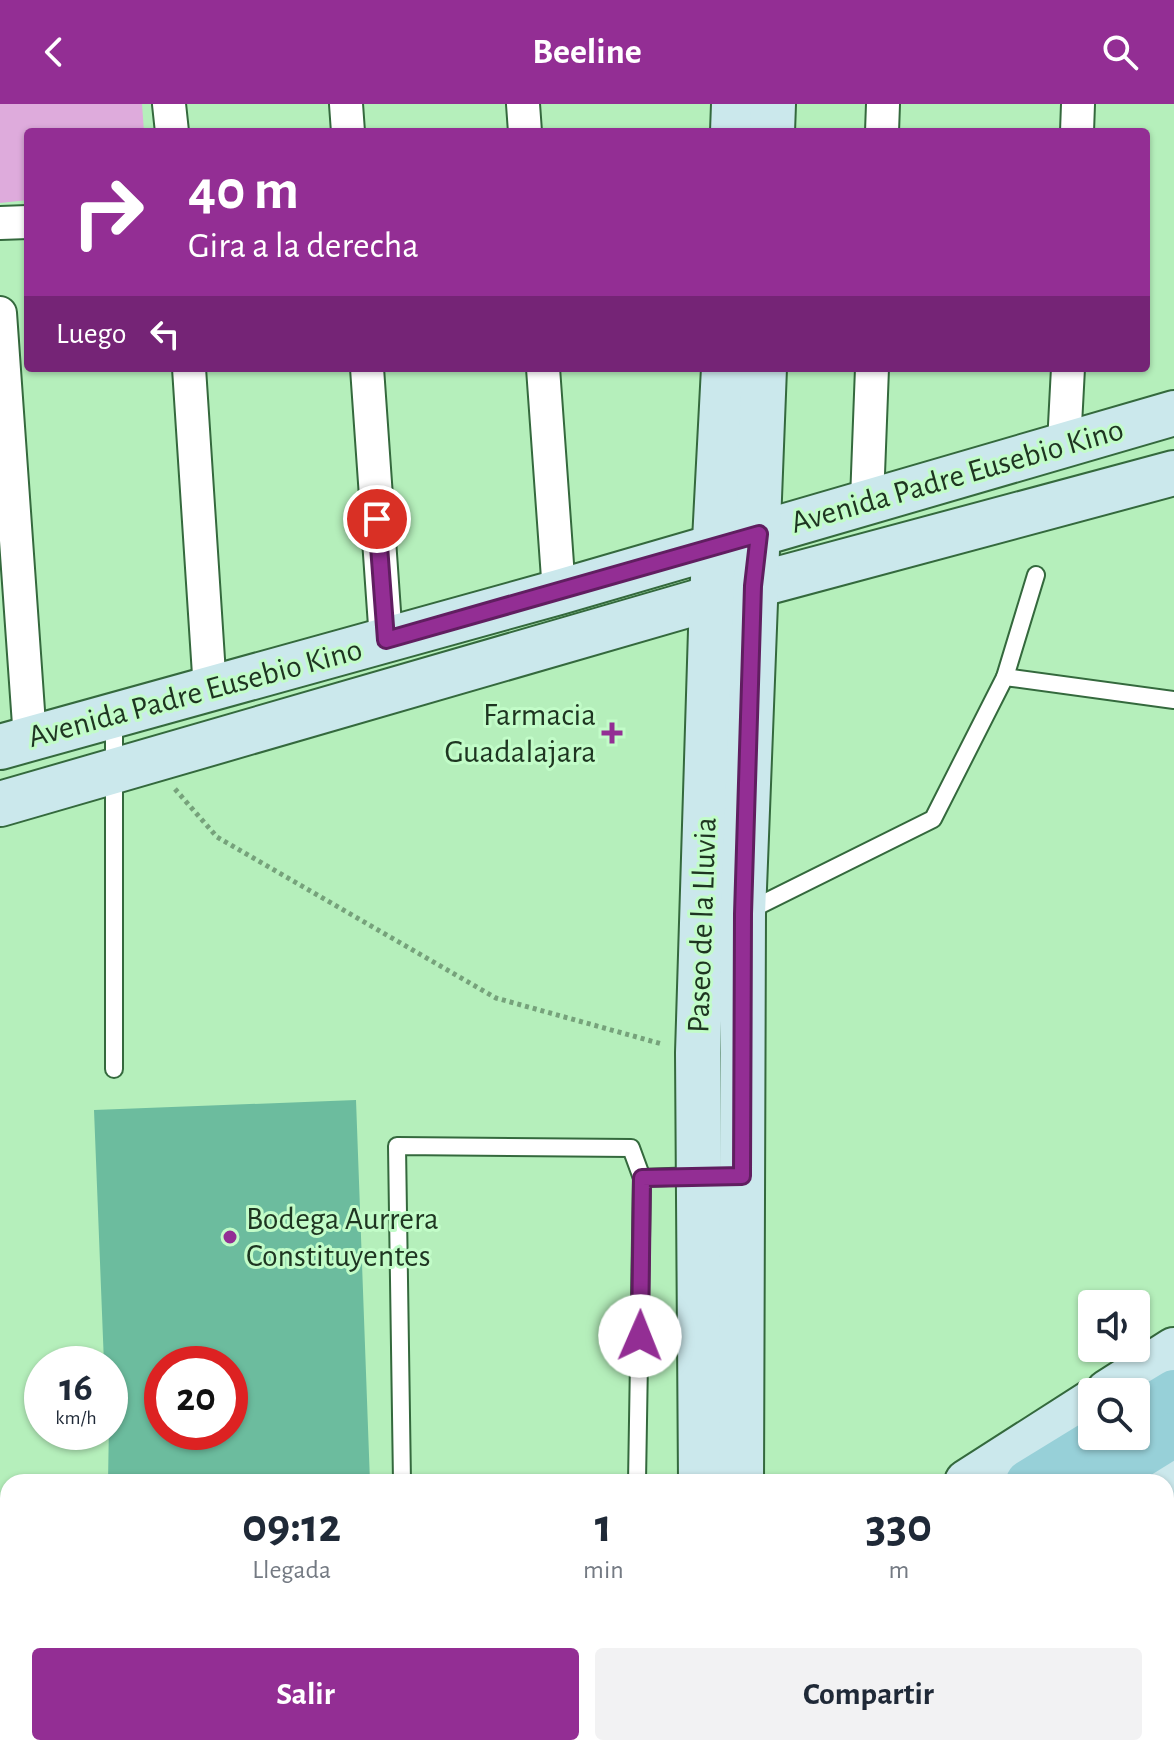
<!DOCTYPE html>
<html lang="es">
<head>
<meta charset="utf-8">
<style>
  body { margin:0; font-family:"Alegreya Sans",sans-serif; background:#f2f2f3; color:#1f2937; height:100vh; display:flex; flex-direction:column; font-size:30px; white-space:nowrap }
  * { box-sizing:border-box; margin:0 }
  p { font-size:26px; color:#747a83 }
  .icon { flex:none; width:44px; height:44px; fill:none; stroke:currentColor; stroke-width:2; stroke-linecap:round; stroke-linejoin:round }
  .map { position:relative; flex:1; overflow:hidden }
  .side { position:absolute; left:0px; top:1370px; width:1174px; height:282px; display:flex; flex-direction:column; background:#fff; border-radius:24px 24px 0 0; box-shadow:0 2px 6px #0004 }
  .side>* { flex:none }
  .guide { position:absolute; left:24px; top:24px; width:1126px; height:244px; border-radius:8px; box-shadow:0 2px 6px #0004; background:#932e94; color:#fff; overflow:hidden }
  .buttons { position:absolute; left:1078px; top:1186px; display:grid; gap:16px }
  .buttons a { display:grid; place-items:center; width:72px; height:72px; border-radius:8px; background:#fff; box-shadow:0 2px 6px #0004; font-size:40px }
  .speed { position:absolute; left:24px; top:1242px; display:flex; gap:16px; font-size:40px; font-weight:700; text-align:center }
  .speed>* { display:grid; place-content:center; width:104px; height:104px; border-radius:50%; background:#fff; box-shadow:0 2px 6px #0004; line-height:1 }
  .speed small { font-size:20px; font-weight:400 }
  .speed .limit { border:12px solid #d22; background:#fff; color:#111 }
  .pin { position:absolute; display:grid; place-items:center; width:68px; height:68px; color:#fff; margin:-34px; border:4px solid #fff; border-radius:50%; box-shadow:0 2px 8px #0007 }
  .me { position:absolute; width:88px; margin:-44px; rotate:1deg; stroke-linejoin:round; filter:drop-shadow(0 0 6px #0008) }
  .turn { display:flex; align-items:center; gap:28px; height:168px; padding:0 32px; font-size:36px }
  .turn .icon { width:104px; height:104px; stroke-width:2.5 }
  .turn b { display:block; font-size:56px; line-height:68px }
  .then { display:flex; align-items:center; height:76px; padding:0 32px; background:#0003; gap:16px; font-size:30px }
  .eta { display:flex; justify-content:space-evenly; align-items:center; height:136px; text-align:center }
  .eta b { font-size:48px; font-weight:600; line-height:56px }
  .cta { display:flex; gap:16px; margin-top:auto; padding:16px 32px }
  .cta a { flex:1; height:92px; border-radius:8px; background:#932e94; color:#fff; font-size:32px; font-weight:600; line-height:92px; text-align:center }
  .cta a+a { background:#f2f2f3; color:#1f2937 }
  header { display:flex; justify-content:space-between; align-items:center; height:104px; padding:0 32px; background:#932e94; color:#fff; font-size:36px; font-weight:600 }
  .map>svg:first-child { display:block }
</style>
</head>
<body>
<header><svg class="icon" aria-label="back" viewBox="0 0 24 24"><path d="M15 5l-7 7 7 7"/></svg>Beeline<svg class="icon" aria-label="search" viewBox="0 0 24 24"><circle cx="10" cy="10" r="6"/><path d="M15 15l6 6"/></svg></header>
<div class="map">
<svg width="1174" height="1651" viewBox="0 0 1174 1651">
  <rect width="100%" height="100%" fill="#b5efbb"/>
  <polygon fill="#deabdc" points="0,0 142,0 144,28 28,28 28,96 0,99"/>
  <path fill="#6cbc9e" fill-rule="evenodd" d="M356 996 370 1378H108L110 1260H104L94 1006ZM162 1260H230V1328H162Z"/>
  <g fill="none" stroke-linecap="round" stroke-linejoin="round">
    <defs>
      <g id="lane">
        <polyline points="1005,573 1036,471"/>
        <polyline points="114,615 114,965"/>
        <polyline points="746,808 933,715 1005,573 1174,596"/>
        <polyline points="642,1074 696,1072"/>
        <polyline points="402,1378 397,1042 631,1044 642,1074 637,1378"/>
        <polyline points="0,1508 8,1508"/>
        <polyline points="101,1644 102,1651"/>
        <polyline points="770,1644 770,1651"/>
        <polyline points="864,1644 864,1651"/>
        <polyline points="932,1644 933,1651"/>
        <polyline points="409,1651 409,1644"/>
      </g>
      <g id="street">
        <polyline points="169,0 172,28"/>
        <polyline points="346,0 348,28"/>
        <polyline points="523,0 525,28"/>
        <polyline points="882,28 883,0"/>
        <polyline points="1077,28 1078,0"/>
        <polyline points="0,119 28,118"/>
        <polyline points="0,209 30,635"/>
        <polyline points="189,264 210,586"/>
        <polyline points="367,264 386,536"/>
        <polyline points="543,264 559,488"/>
        <polyline points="1064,340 1068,264"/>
        <polyline points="867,396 872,264"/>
      </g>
      <g id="secondary">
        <polyline points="733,28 734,0"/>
        <polyline points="772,28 773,0"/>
        <polyline points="0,643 559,488 1174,309"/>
        <polyline points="0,700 753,482 1174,369"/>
        <polyline points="1108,1288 1174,1246"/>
        <polyline points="701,1378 698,949 712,494 724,264"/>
        <polyline points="741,1378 743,810 764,264"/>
        <polyline points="967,1378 1092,1298"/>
        <polyline points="1164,1378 1174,1372"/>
        <polyline points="526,1651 537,1644"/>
        <polyline points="732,1651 743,1644"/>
      </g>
      <g id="primary">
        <polyline points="1136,1311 1174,1288"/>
        <polyline points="1028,1378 1103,1332"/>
        <polyline points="1098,1378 1174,1331"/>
        <polyline points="588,1651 599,1644"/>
        <polyline points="657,1651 669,1644"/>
      </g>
    </defs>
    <use href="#lane" stroke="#34693d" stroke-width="20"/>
    <use href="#street" stroke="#34693d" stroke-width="36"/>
    <use href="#secondary" stroke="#34693d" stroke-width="48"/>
    <use href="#primary" stroke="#fff" stroke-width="48"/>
    <polyline stroke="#76a27b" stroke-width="5" stroke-dasharray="4 4" stroke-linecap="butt" points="175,685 217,733 496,894 662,940"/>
    <use href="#lane" stroke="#fff" stroke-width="16"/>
    <use href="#street" stroke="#fff" stroke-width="32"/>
    <use href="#secondary" stroke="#cbe8ec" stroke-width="44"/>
    <use href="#primary" stroke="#97d0d8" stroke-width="44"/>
  </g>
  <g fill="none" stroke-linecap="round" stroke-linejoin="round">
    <defs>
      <polyline id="route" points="377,415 386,536 759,430 753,482 743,810 742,1072 642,1074 640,1232"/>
    </defs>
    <use href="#route" stroke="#601e60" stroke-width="20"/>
    <use href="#route" stroke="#932e94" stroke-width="14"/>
  </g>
  <g fill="#932e94" stroke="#c2fcc8" stroke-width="3">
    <path d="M608 617h8v8h8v8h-8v8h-8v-8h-8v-8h8z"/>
    <circle cx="230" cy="1133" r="8"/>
  </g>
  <g text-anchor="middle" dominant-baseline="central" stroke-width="6" stroke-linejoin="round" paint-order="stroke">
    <g font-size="32" fill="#1e3521" stroke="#c2fcc8">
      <text transform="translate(957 372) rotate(-16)">Avenida Padre Eusebio Kino</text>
      <text transform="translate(195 589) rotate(-15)">Avenida Padre Eusebio Kino</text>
      <text transform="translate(702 821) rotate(-88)">Paseo de la Lluvia</text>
    </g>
    <g font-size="32" fill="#1e3521" stroke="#c2fcc8" text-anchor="end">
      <text x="596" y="611">Farmacia<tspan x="596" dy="37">Guadalajara</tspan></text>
      <text x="246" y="1115" text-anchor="start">Bodega Aurrera<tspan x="246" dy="37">Constituyentes</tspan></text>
    </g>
  </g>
</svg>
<div class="buttons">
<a><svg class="icon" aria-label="sound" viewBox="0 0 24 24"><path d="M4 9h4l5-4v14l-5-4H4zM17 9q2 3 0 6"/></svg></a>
<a><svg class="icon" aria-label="search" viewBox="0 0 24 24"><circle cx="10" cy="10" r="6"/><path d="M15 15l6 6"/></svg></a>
</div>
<div class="speed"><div>16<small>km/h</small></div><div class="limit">20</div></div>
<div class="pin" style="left:377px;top:415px;background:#d93025"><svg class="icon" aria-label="arrive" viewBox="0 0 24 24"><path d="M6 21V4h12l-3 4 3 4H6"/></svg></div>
<svg class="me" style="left:640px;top:1232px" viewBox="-20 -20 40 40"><circle r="19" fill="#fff"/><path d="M0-13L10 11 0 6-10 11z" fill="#932e94"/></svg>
<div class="guide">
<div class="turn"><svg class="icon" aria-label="right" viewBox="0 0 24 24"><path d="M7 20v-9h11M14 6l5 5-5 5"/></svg><div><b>40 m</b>Gira a la derecha</div></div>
<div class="then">Luego<svg class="icon" aria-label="left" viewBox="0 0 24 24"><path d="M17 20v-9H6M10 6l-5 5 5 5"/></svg></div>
</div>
<section class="side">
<div class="eta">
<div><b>09:12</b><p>Llegada</p></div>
<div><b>1</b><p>min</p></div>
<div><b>330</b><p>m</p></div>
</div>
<div class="cta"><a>Salir</a><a>Compartir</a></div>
</section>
</div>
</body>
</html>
